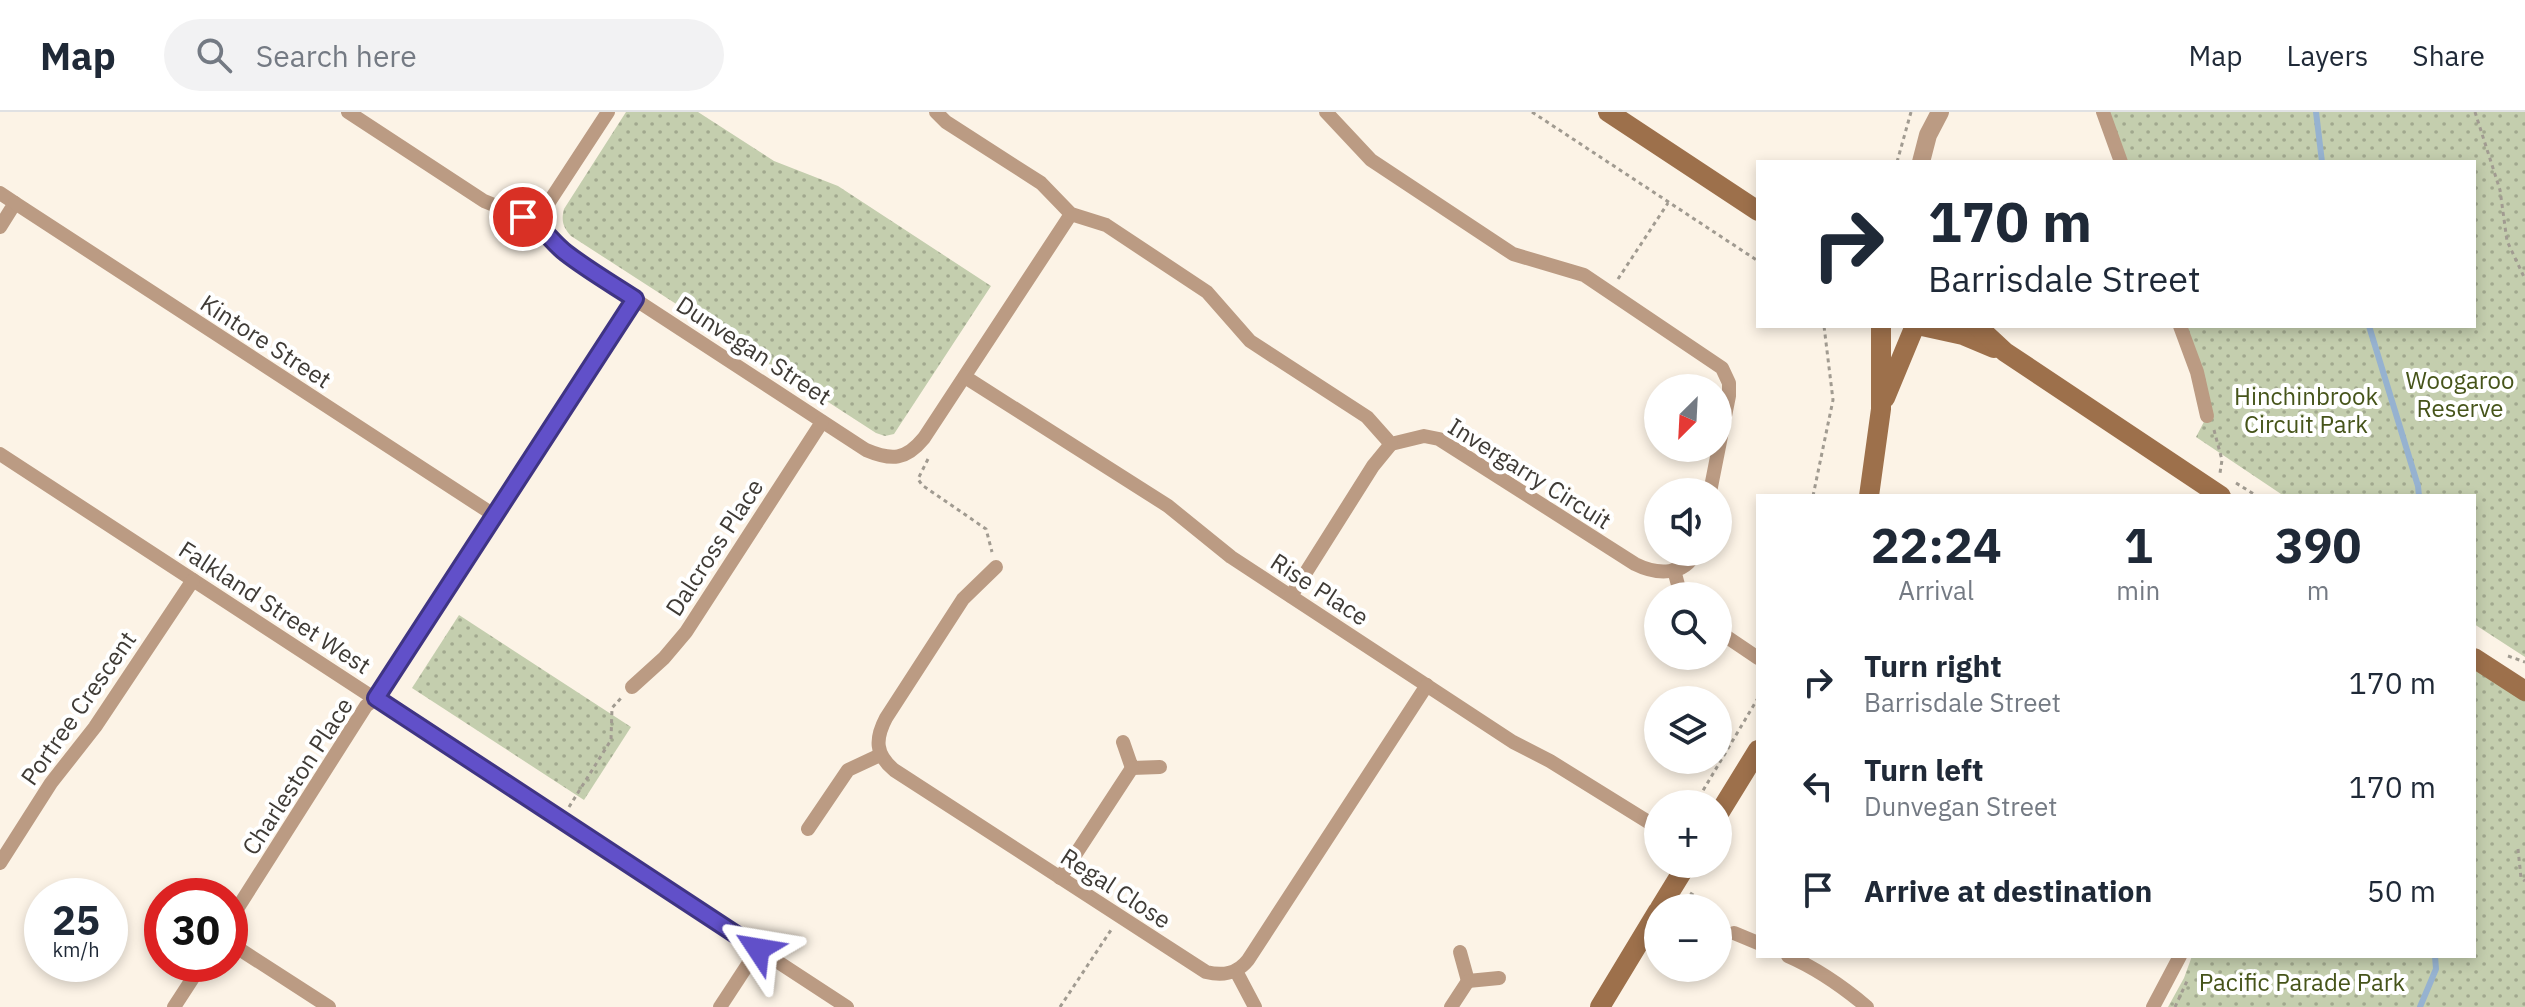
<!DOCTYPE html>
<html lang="en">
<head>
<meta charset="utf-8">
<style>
  body { margin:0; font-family:"IBM Plex Sans",sans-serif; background:#f2f2f3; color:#1f2937; height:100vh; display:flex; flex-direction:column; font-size:30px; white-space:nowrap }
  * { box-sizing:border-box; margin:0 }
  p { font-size:26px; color:#747a83 }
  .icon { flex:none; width:44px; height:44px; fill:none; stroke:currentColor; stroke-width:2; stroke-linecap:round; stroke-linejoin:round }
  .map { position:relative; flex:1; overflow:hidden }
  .panel { position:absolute; left:1756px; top:382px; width:720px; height:464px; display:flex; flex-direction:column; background:#fff; border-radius:0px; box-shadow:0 4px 12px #0003 }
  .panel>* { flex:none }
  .banner { position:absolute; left:1756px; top:48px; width:720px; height:168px; border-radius:0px; box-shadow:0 4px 12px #0003; background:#fff; color:#1f2937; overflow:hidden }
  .needle { width:52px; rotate:204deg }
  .tools { position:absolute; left:1644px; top:262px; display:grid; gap:16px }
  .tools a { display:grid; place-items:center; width:88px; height:88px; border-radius:50%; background:#fff; box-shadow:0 4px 12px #0003; font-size:40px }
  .speed { position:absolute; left:24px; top:766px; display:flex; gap:16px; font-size:40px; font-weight:700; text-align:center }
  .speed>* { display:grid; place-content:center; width:104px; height:104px; border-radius:50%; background:#fff; box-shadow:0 4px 12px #0003; line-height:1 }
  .speed small { font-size:20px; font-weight:400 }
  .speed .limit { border:12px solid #d22; background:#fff; color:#111 }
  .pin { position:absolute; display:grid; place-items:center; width:68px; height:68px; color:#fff; margin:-34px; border:4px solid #fff; border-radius:50%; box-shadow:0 2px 8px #0007 }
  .me { position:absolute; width:88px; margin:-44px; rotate:303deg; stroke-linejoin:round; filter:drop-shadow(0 0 6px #0008) }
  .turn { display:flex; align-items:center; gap:28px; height:168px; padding:0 40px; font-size:36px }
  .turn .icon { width:104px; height:104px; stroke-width:2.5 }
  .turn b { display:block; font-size:56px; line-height:68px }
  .eta { display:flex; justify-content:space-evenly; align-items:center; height:136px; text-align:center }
  .eta b { font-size:48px; font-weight:800; line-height:56px }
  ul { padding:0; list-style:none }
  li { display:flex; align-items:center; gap:24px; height:104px; padding:0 40px }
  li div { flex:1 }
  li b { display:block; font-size:30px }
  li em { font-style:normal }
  header { display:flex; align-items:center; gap:48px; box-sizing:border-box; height:112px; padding:0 40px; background:#fff; border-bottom:2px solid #e0e1e3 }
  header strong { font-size:38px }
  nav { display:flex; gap:44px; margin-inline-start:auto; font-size:28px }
  .search { width:560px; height:72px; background:#f2f2f3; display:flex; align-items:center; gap:20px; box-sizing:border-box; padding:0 28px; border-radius:44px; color:#747a83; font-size:30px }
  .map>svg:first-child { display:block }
</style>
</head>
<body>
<header>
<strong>Map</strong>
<div class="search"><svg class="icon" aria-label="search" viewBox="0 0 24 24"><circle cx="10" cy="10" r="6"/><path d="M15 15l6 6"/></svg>Search here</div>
<nav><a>Map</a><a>Layers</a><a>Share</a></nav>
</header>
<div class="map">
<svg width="2525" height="895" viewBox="0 0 2525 895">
  <defs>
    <pattern id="park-dots" width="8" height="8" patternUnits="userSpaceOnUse" patternTransform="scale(2)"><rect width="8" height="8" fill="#c4ceae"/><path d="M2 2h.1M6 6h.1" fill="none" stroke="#a1a88e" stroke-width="1.8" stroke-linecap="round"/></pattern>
  </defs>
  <rect width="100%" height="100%" fill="#fcf3e6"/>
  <g fill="url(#park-dots)">
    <path d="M626 0H698L774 49 838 74 991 174 894 322 885 324 876 321 571 124C563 115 561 109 564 97Z"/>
    <polygon points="2103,0 2525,0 2525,545 2474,512 2474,384 2284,384 2196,325 2207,304 2180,214 2474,214 2474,50 2121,50"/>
    <polygon points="459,503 631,615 584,688 412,576"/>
    <polygon points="2474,555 2525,588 2525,895 2168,895 2184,866 2192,844 2474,844"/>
  </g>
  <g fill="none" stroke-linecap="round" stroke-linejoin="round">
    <g stroke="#96b2d0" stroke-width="6">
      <polyline points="2316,0 2322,50"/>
      <polyline points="2369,214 2418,374 2419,384"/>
      <polyline points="2420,895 2436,857 2435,844"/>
    </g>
    <g stroke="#a19b91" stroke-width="3" stroke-dasharray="4 4" stroke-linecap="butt">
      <polyline points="1532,0 1758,149"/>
      <polyline points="2475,0 2500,78 2507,129 2525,167"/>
      <polyline points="1897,50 1911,0"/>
      <polyline points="1618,167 1668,91"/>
      <polyline points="2214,318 2222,348 2220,361"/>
      <polyline points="928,347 918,367 922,373 986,417 992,440"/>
      <polyline points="2236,371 2257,384"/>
      <polyline points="1813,384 1833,288 1824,214"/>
      <polyline points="2508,544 2525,550"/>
      <polyline points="1695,692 1758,586"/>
      <polyline points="569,695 611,628 612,596 621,586"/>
      <polyline points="2518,737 2521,766 2525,769"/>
      <polyline points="1690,781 1714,796"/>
      <polyline points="1718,799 1726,808"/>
      <polyline points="1060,895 1111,818"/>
      <polyline points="2175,895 2188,867"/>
    </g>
    <g stroke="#bb9b83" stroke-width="14">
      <path d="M348 0 484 89 536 110 554 132 573 147 866 338C892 349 906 348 924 326L1071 102"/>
      <path d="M936 0 946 10 1041 71 1071 102 1106 113 1207 180 1250 229 1367 305 1391 332 1424 324 1439 327 1635 452C1657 463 1684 464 1696 440"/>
      <polyline points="1326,0 1371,48 1513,142 1584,163 1722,256 1729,271 1729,284 1710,380"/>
      <polyline points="2103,0 2121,50"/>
      <polyline points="0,81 15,91 0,115"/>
      <polyline points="15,91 494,403"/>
      <polyline points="536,110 608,0"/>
      <polyline points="2180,214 2197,260 2207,304"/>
      <polyline points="965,265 1168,394 1231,445 1513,630 1550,649 1658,716"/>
      <polyline points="0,342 847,895"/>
      <path d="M996 455 963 487 886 606C875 627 875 642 894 658L1206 860C1223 864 1237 862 1248 848L1427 573"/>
      <polyline points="1674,458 1681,484"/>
      <polyline points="1291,484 1373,354 1391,332"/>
      <polyline points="1718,519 1758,546"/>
      <polyline points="632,575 664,546 686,520 822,310"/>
      <polyline points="1123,630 1132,656 1160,655"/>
      <polyline points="808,717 848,658 880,643"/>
      <polyline points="0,751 51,671 95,615 193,468"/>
      <polyline points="1060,766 1132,656"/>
      <polyline points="230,808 366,594 376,586 635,187"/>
      <polyline points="1734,821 1758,831"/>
      <polyline points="230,831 329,895"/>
      <polyline points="1460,840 1468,869 1499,866"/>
      <path d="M1788 844C1818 857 1842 874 1867 895"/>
      <polyline points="1236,859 1255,895"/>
      <polyline points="174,895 202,852"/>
      <polyline points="720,895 758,837"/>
      <polyline points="1451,895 1468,869"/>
      <polyline points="2153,895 2180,844"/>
    </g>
    <polyline stroke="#bb9b83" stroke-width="18" points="1921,50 1928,23 1940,0"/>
    <g stroke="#9d704b" stroke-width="20">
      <polyline points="1608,0 1758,99"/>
      <polyline points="1922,214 1963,223 1994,236"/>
      <polyline points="1977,214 2005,240 2221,384"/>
      <polyline points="1885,286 1914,216"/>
      <polyline points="1869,384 1881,297 1881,214"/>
      <polyline points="2474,546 2525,579"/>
      <polyline points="1718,703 1758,638"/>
      <polyline points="1660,796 1687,752"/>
      <polyline points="1600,895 1658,799"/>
    </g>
  </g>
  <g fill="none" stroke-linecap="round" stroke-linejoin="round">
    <defs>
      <path id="route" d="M523 105C542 112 550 129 566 141 588 158 612 172 635 187L376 586 758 837"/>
    </defs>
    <use href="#route" stroke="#3f3483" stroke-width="20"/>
    <use href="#route" stroke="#6150c9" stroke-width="14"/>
  </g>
  <g text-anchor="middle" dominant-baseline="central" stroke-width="8" stroke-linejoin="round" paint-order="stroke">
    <g font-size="24" fill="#3f3b36" stroke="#fff">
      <text transform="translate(266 229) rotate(33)">Kintore Street</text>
      <text transform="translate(754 238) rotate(33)">Dunvegan Street</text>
      <text transform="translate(1530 361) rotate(32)">Invergarry Circuit</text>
      <text transform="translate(714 435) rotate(-57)">Dalcross Place</text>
      <text transform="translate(1320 477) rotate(33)">Rise Place</text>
      <text transform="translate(275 495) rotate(33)">Falkland Street West</text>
      <text transform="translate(78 596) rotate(-55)">Portree Crescent</text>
      <text transform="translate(297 664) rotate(-57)">Charleston Place</text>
      <text transform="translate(1116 776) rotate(33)">Regal Close</text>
    </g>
    <g font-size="24" fill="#46541a" stroke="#fff">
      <text x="2460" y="268">Woogaroo<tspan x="2460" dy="28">Reserve</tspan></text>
      <text x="2306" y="284">Hinchinbrook<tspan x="2306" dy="28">Circuit Park</tspan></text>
      <text x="2302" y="870">Pacific Parade Park</text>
    </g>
  </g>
</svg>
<div class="tools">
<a><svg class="needle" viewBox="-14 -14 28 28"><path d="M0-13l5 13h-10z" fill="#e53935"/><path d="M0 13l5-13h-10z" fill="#747a83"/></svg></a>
<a><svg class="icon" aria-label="sound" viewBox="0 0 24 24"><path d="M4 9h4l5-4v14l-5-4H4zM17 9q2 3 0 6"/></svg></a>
<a><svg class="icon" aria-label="search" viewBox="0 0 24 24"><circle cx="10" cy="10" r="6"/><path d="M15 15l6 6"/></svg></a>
<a><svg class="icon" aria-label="layers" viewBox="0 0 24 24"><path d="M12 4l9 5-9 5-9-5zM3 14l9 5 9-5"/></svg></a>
<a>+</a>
<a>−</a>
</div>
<div class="speed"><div>25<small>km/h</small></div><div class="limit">30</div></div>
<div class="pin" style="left:523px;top:105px;background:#d93025"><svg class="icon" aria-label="arrive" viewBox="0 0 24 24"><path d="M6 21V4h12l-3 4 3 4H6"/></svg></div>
<svg class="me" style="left:758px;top:837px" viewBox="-20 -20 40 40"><path d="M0-17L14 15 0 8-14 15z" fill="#6150c9" stroke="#fff" stroke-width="4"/></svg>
<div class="banner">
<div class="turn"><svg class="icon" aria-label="right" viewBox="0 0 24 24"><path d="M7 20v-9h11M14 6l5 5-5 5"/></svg><div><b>170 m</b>Barrisdale Street</div></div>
</div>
<section class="panel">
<div class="eta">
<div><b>22:24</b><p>Arrival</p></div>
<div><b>1</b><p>min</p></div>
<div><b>390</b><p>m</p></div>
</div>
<ul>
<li><svg class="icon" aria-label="right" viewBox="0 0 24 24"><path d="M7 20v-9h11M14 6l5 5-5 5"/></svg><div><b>Turn right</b><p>Barrisdale Street</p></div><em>170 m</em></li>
<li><svg class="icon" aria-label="left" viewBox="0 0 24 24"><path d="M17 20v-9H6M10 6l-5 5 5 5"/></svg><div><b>Turn left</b><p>Dunvegan Street</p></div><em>170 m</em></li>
<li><svg class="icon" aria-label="arrive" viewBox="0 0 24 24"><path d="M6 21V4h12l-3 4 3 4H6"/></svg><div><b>Arrive at destination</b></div><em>50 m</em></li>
</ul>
</section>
</div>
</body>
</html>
